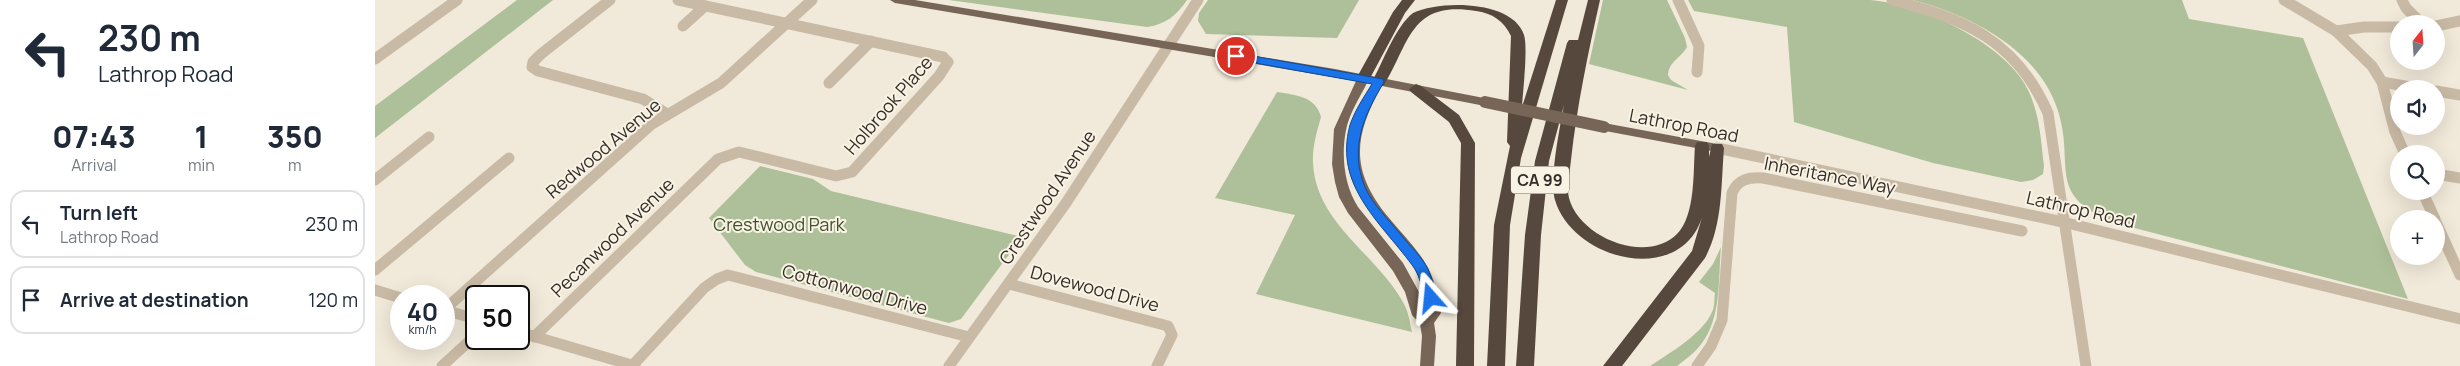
<!DOCTYPE html>
<html lang="en">
<head>
<meta charset="utf-8">
<style>
  body { margin:0; font-family:Manrope,sans-serif; background:#f2f2f3; color:#1f2937; height:100vh; display:flex; flex-direction:column; font-size:19px; white-space:nowrap }
  * { box-sizing:border-box; margin:0 }
  p { font-size:16px; color:#747a83 }
  .icon { flex:none; width:28px; height:28px; fill:none; stroke:currentColor; stroke-width:2; stroke-linecap:round; stroke-linejoin:round }
  .map { position:relative; flex:1; overflow:hidden }
  .sheet { display:flex; flex-direction:column; background:#fff; width:375px }
  .sheet>* { flex:none }
  .hud { background:#fff; color:#1f2937; overflow:hidden }
  .needle { width:32px; rotate:17deg }
  .tools { position:absolute; left:2015px; top:15px; display:grid; gap:10px }
  .tools a { display:grid; place-items:center; width:55px; height:55px; border-radius:50%; background:#fff; box-shadow:0 5px 20px #0002; font-size:25px }
  .speed { position:absolute; left:15px; top:285px; display:flex; gap:10px; font-size:25px; font-weight:700; text-align:center }
  .speed>* { display:grid; place-content:center; width:65px; height:65px; border-radius:50%; background:#fff; box-shadow:0 5px 20px #0002; line-height:1 }
  .speed small { font-size:12px; font-weight:400 }
  .speed .limit { border:2px solid #111; border-radius:8px; background:#fff; color:#111 }
  .pin { position:absolute; display:grid; place-items:center; width:42px; height:42px; color:#fff; margin:-21px; border:2px solid #fff; border-radius:50%; box-shadow:0 1px 5px #0007 }
  .me { position:absolute; width:55px; margin:-28px; rotate:342deg; stroke-linejoin:round; filter:drop-shadow(0 0 4px #0008) }
  .turn { display:flex; align-items:center; gap:18px; height:105px; padding:0 15px; font-size:22px }
  .turn .icon { width:65px; height:65px; stroke-width:2.5 }
  .turn b { display:block; font-size:35px; line-height:42px }
  .eta { display:flex; justify-content:space-evenly; align-items:center; height:85px; text-align:center }
  .eta b { font-size:30px; font-weight:800; line-height:35px }
  ul { padding:0; list-style:none }
  li { display:flex; align-items:center; gap:15px; height:68px; margin:0 10px 8px; padding:0 5px; border:2px solid #e0e1e3; border-radius:15px }
  li div { flex:1 }
  li b { display:block; font-size:19px }
  li em { font-style:normal }
  main { display:flex; flex:1; min-height:0 }
  .map>svg:first-child { display:block }
</style>
</head>
<body>
<main>
<section class="sheet">
<div class="hud">
<div class="turn"><svg class="icon" aria-label="left" viewBox="0 0 24 24"><path d="M17 20v-9H6M10 6l-5 5 5 5"/></svg><div><b>230 m</b>Lathrop Road</div></div>
</div>
<div class="eta">
<div><b>07:43</b><p>Arrival</p></div>
<div><b>1</b><p>min</p></div>
<div><b>350</b><p>m</p></div>
</div>
<ul>
<li><svg class="icon" aria-label="left" viewBox="0 0 24 24"><path d="M17 20v-9H6M10 6l-5 5 5 5"/></svg><div><b>Turn left</b><p>Lathrop Road</p></div><em>230 m</em></li>
<li><svg class="icon" aria-label="arrive" viewBox="0 0 24 24"><path d="M6 21V4h12l-3 4 3 4H6"/></svg><div><b>Arrive at destination</b></div><em>120 m</em></li>
</ul>
</section>
<div class="map">
<svg width="2085" height="366" viewBox="0 0 2085 366">
  <rect width="100%" height="100%" fill="#f1e9d9"/>
  <g fill="#aec099">
    <polygon points="142,0 178,0 0,138 0,106"/>
    <path d="M574 0H812C801 16 791 24 772 27Z"/>
    <polygon points="833,0 984,0 962,38 831,34 823,21 824,13"/>
    <path d="M1228 0H1292L1310 38 1312 47C1306 58 1294 61 1293 75L1296 80 1313 90 1214 64Z"/>
    <path d="M1313 0C1353 0 1394 0 1434 0 1454 0 1475 0 1495 0 1546 4 1633 44 1654 92 1665 116 1666 141 1669 166L1668 174 1658 180 1646 182 1558 163 1419 122 1412 27 1319 11Z"/>
    <path d="M1538 0H1807L1814 19 1928 38 2033 299 1744 224C1667 196 1702 166 1682 108 1662 49 1595 15 1538 0Z"/>
    <path d="M902 92C920 95 941 96 946 117 942 131 937 148 938 163 941 225 1004 255 1030 306 1034 314 1035 324 1037 332L881 294 920 215 840 198Z"/>
    <polygon points="385,166 438,179 456,191 647,237 586,319 574,323 381,272 370,265 334,218"/>
    <path d="M1346 247C1343 280 1347 322 1323 348 1317 355 1309 360 1302 366H1275C1293 354 1328 334 1337 312 1340 307 1339 299 1340 293L1324 282 1338 264Z"/>
  </g>
  <g fill="none" stroke-linecap="round" stroke-linejoin="round">
    <g stroke="#c9baa5" stroke-width="11">
      <polyline points="235,0 166,54 158,62 157,67 163,71 268,99 292,114"/>
      <polyline points="1303,0 1324,46 1322,72"/>
      <path d="M1517 0C1590 19 1641 40 1673 113L1711 366"/>
      <polyline points="1909,0 1961,31 1997,66 2007,82 2020,132 2030,154"/>
      <polyline points="2027,0 2031,8 2047,24"/>
      <polyline points="308,26 330,6"/>
      <polyline points="2061,26 2085,21"/>
      <polyline points="1961,31 1989,27 2024,27"/>
      <polyline points="0,59 82,0"/>
      <polyline points="2007,82 2047,89"/>
      <polyline points="454,83 496,41"/>
      <polyline points="2061,91 2085,95"/>
      <polyline points="1342,148 1688,222 2085,319"/>
      <polyline points="2061,174 2085,178"/>
      <polyline points="0,180 54,137"/>
      <polyline points="2047,191 2060,219"/>
      <polyline points="2061,222 2085,275"/>
      <polyline points="0,270 134,158"/>
      <polyline points="634,284 793,326 797,335 782,366"/>
      <polyline points="0,290 26,298"/>
      <polyline points="69,310 277,124 346,83 437,0"/>
      <polyline points="69,310 101,319"/>
      <polyline points="144,332 260,366"/>
      <polyline points="159,337 343,159 364,152 461,176 477,172 564,76 573,62 568,57 303,0"/>
      <polyline points="258,365 329,288 342,279 353,275 594,337"/>
      <polyline points="67,366 101,335"/>
      <polyline points="574,366 691,203 823,0"/>
      <path d="M1322 366 1336 346 1347 320 1357 193C1363 179 1374 177 1388 178L1647 231"/>
    </g>
    <g fill="#776657" fill-rule="evenodd">
      <path d="M515 0H540L960 69 1114 99 1116 102 1114 105 1110 106 1007 86C978 137 975 171 1014 218 1027 234 1042 248 1052 266 1060 280 1063 297 1066 313L1059 323 1061 336 1059 366H1045L1047 336 1045 324 1037 315 1030 292 1018 271 973 213 964 197 960 182 957 164 959 129 981 81 520 3ZM992 83 997 84C949 167 976 187 1029 253 1041 269 1053 292 1051 313L1044 292 1028 263 983 207C969 185 966 155 971 130 974 114 985 97 992 83Z"/>
      <polygon points="1229,123 1342,144 1348,148 1342,152 1225,130 1223,127 1225,124"/>
    </g>
    <g fill="#56483d" fill-rule="evenodd">
      <polygon points="1027,0 1040,0 1030,13 993,82 983,82 981,79 1018,12"/>
      <path d="M1181 0H1193L1146 158 1135 225 1130 366H1112L1119 225 1135 146 1132 142 1136 36C1129 21 1117 13 1101 11 1035 0 1035 43 1009 85L1004 87 997 82C1008 62 1020 27 1038 13 1065 0 1138 0 1149 35 1153 47 1148 92 1147 107Z"/>
      <path d="M1213 0H1225C1213 53 1202 106 1196 160 1195 172 1191 186 1194 198 1204 237 1271 265 1302 234 1321 215 1318 170 1320 146L1322 142H1332L1334 146V157L1337 144H1347L1349 148C1346 184 1348 225 1330 258L1247 366H1228L1317 251 1328 214C1308 288 1198 261 1180 200 1174 180 1185 127 1189 105L1174 161 1166 235 1159 366H1141L1150 235 1160 161 1192 43 1194 40H1203Z"/>
      <polygon points="1041,84 1046,86 1084,115 1100,143 1099,366 1081,366 1086,143 1074,122 1036,92 1034,89"/>
    </g>
    <polyline stroke="#776657" stroke-width="12" points="1110,102 1229,127"/>
  </g>
  <path fill="#1a73e8" stroke="#114b97" d="M861 53 1008 79 1009 82C989 115 974 148 990 187 997 204 1015 221 1027 236 1035 246 1047 257 1053 269 1057 278 1059 289 1063 298L1061 302H1052C1047 292 1046 279 1040 269 1008 224 958 187 975 125 980 110 989 97 997 84L858 59 856 56Z"/>
  <g text-anchor="middle" dominant-baseline="central" stroke-width="4" stroke-linejoin="round" paint-order="stroke">
    <rect fill="#f9f3e5" stroke="#706860" stroke-width="1" x="1136" y="166.5" width="58" height="27" rx="4"/>
    <g font-size="16" font-weight="bold" fill="#352d27">
      <text x="1165" y="180">CA 99</text>
    </g>
    <g font-size="18" fill="#352d27" stroke="#f9f3e5">
      <text transform="translate(513 105) rotate(-49)">Holbrook Place</text>
      <text transform="translate(1309 125) rotate(11)">Lathrop Road</text>
      <text transform="translate(228 148) rotate(-40)">Redwood Avenue</text>
      <text transform="translate(1455 175) rotate(11)">Inheritance Way</text>
      <text transform="translate(672 197) rotate(-56)">Crestwood Avenue</text>
      <text transform="translate(1706 209) rotate(13)">Lathrop Road</text>
      <text transform="translate(237 237) rotate(-44)">Pecanwood Avenue</text>
      <text transform="translate(720 288) rotate(15)">Dovewood Drive</text>
      <text transform="translate(480 289) rotate(15)">Cottonwood Drive</text>
    </g>
    <g font-size="18" fill="#3f532a" stroke="#f9f3e5">
      <text x="404" y="224">Crestwood Park</text>
    </g>
  </g>
</svg>
<div class="tools">
<a><svg class="needle" viewBox="-14 -14 28 28"><path d="M0-13l5 13h-10z" fill="#e53935"/><path d="M0 13l5-13h-10z" fill="#747a83"/></svg></a>
<a><svg class="icon" aria-label="sound" viewBox="0 0 24 24"><path d="M4 9h4l5-4v14l-5-4H4zM17 9q2 3 0 6"/></svg></a>
<a><svg class="icon" aria-label="search" viewBox="0 0 24 24"><circle cx="10" cy="10" r="6"/><path d="M15 15l6 6"/></svg></a>
<a>+</a>
</div>
<div class="speed"><div>40<small>km/h</small></div><div class="limit">50</div></div>
<div class="pin" style="left:861px;top:56px;background:#d93025"><svg class="icon" aria-label="arrive" viewBox="0 0 24 24"><path d="M6 21V4h12l-3 4 3 4H6"/></svg></div>
<svg class="me" style="left:1056px;top:298px" viewBox="-20 -20 40 40"><path d="M0-17L14 15 0 8-14 15z" fill="#1a73e8" stroke="#fff" stroke-width="4"/></svg>
</div>
</main>
</body>
</html>
